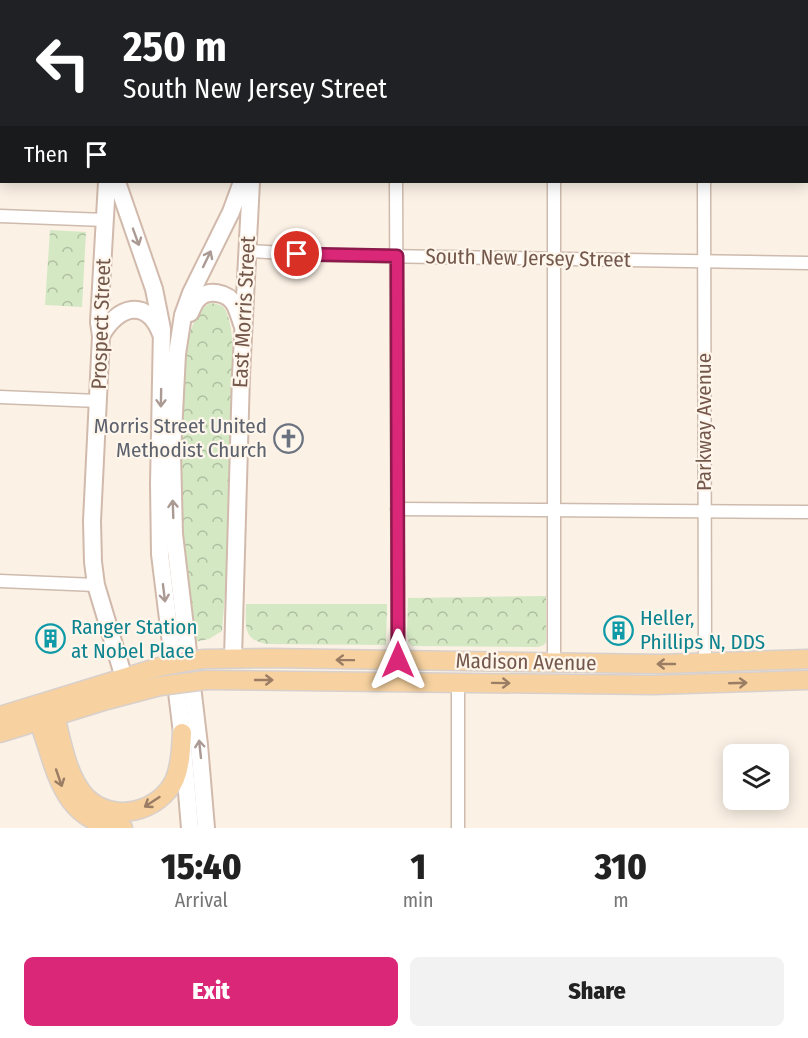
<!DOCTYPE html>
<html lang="en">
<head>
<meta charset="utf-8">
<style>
  body { margin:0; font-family:"Fira Sans Condensed",sans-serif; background:#f2f2f2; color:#222; height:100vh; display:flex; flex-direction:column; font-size:22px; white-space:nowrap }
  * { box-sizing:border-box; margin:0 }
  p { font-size:20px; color:#767676 }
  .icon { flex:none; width:33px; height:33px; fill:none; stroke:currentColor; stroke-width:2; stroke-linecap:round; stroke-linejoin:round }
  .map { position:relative; height:828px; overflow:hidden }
  .panel { display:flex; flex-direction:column; background:#fff; flex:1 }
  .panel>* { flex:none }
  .banner { position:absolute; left:0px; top:0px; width:808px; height:183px; box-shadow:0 3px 15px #0003; background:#202124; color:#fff; overflow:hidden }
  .fabs { position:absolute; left:723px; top:744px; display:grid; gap:12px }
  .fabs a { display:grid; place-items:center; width:66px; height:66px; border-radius:9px; background:#fff; box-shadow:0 3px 15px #0003; font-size:30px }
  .pin { position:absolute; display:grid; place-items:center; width:51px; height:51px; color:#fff; margin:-26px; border:3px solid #fff; border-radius:50%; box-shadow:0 2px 6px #0007 }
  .me { position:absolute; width:66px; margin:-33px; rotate:0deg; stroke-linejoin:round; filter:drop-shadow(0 0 4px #0008) }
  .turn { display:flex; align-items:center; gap:21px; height:126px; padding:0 24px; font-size:27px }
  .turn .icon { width:78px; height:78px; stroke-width:2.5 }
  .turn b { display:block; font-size:42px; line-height:51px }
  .then { display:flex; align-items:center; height:57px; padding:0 24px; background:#0003; gap:12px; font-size:22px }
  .eta { display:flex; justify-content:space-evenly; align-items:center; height:102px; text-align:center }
  .eta b { font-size:36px; font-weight:800; line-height:42px }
  .button { display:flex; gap:12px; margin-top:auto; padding:12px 24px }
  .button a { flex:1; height:69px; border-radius:9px; background:#db2777; color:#fff; font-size:24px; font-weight:800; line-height:69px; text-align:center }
  .button a+a { background:#f2f2f2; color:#222 }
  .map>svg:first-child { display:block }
</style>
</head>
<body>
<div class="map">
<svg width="808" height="828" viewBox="0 0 808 828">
  <defs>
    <pattern id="park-crowns" width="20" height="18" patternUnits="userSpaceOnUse" patternTransform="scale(1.5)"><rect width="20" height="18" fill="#d4e8c4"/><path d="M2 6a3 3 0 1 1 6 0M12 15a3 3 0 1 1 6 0" fill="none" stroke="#b0bfa1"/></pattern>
  </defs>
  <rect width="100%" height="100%" fill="#fbf1e5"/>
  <g fill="url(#park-crowns)">
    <polygon points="50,230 86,232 82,307 45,305"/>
    <path d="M211 303C218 304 223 305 226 311 235 330 233 371 233 393 233 472 229 552 222 631L209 639 194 642C187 590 157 323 211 303Z"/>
    <polygon points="546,596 546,642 544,645 538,647 412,646 409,643 407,635 408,598"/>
    <path d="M246 604H387L386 645 266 644C242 639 246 625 246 604Z"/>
  </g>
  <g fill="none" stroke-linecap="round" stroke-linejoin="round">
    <defs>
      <g id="street">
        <polyline points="440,0 440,2"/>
        <polyline points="719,0 719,2"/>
        <polyline points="602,2 602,0"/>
        <polyline points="396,182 398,660"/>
        <polyline points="554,182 554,663"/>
        <polyline points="704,182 705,663"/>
        <polyline points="0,216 105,220"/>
        <polyline points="248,251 319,255 808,263"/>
        <polyline points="0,397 98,401"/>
        <polyline points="397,509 808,512"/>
        <polyline points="0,581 96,585"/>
        <polyline points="458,682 458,828"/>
      </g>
      <g id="secondary">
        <polyline points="105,0 105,2"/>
        <polyline points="279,2 279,0"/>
        <polyline points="807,27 808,27"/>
        <polyline points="0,30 2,30"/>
        <polyline points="107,182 99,322 101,336 92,521 93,562 96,585 124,678"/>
        <polyline points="117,182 154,289 162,329 159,484 160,554 182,733 190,828"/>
        <path d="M190 313C192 309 194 303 197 300 207 288 228 292 235 305 238 311 240 318 242 324"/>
        <path d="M101 336C117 306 147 297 161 334"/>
        <polyline points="233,658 241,375 251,182"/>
        <polyline points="206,828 199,745 174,534 172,453 177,354 183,315 191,293 231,212 242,182"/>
      </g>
      <g id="primary">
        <polyline points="203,659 270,658 660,664 808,659"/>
        <polyline points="206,680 654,685 808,680"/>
        <polyline points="0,716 159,667"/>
        <path d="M55 716C62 742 67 777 86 797 113 824 160 812 175 779 181 764 181 748 182 733"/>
        <path d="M39 722C57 771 61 822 123 828"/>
        <polyline points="0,733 107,700 160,686"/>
      </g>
    </defs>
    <use href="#street" stroke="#cebbae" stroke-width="15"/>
    <use href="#secondary" stroke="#d1baac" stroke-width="20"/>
    <use href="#primary" stroke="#d8d0cd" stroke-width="21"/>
    <use href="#street" stroke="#fff" stroke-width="12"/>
    <use href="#secondary" stroke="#fff" stroke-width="16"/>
    <use href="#primary" stroke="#f7d2a0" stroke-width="18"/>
    <defs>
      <g id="primary-bridge">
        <polyline points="159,667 203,659"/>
        <polyline points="160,686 206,680"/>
      </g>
    </defs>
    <use href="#primary-bridge" stroke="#d8d0cd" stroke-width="21" stroke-linecap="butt"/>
    <use href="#primary-bridge" stroke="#f7d2a0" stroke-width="18"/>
  </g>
  <defs><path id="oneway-shaft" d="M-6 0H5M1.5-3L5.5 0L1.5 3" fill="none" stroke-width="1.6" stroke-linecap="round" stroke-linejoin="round" transform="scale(1.5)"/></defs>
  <g stroke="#ab9a93">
    <use href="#oneway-shaft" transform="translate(136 237) rotate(70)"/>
    <use href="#oneway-shaft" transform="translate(207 259) rotate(-64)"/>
    <use href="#oneway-shaft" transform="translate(161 398) rotate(91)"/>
    <use href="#oneway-shaft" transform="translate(173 509) rotate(-92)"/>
    <use href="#oneway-shaft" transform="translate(164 593) rotate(83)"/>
    <use href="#oneway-shaft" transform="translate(200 749) rotate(-96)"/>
  </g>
  <g stroke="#9b7c64">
    <use href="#oneway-shaft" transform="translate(345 660) rotate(-179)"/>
    <use href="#oneway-shaft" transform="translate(666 664) rotate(180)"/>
    <use href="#oneway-shaft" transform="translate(264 680)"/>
    <use href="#oneway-shaft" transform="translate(501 683) rotate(1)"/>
    <use href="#oneway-shaft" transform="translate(738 683) rotate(-2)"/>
    <use href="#oneway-shaft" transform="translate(59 778) rotate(71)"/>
    <use href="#oneway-shaft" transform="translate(152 802) rotate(147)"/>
  </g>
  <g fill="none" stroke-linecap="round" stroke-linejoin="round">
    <defs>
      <polyline id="route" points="297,254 397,256 398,660"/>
    </defs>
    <use href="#route" stroke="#8e194d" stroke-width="15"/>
    <use href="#route" stroke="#db2777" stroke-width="10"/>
  </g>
  <defs>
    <symbol id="church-ring" viewBox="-11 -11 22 22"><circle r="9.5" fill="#fef5eb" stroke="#6b7280" stroke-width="1.5"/><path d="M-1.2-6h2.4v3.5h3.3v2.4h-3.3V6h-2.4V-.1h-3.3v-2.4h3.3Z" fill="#6b7280"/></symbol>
    <symbol id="building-ring" viewBox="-11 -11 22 22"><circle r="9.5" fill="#fef5eb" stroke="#0f9aa8" stroke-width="1.5"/><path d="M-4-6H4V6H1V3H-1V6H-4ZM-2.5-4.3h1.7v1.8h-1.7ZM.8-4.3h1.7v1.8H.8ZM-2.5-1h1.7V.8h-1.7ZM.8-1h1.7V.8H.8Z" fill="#0f9aa8"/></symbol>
  </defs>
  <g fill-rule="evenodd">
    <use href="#church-ring" x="272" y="422" width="33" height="33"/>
    <use href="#building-ring" x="602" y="614" width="33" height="33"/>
    <use href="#building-ring" x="34" y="622" width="33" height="33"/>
  </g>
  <g text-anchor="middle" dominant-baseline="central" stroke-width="4.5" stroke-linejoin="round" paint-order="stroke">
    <g font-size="21" fill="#73574b" stroke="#fef5eb">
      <text transform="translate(528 258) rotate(1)">South New Jersey Street</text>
      <text transform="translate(244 312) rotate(-87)">East Morris Street</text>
      <text transform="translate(101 324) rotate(-88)">Prospect Street</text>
      <text transform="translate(704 422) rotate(-90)">Parkway Avenue</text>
      <text transform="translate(526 662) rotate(1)">Madison Avenue</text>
    </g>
    <g font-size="21" fill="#5b616d" stroke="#fef5eb" text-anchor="end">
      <text x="267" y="426">Morris Street United<tspan x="267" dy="24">Methodist Church</tspan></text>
    </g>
    <g font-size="21" fill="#0d838f" stroke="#fef5eb" text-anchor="start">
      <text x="640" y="618">Heller,<tspan x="640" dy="24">Phillips N, DDS</tspan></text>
      <text x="71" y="627">Ranger Station<tspan x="71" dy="24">at Nobel Place</tspan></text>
    </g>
  </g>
</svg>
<div class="fabs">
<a><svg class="icon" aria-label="layers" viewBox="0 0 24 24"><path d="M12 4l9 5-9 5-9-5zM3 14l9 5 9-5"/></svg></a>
</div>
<div class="pin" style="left:297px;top:254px;background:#d93025"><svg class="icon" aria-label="arrive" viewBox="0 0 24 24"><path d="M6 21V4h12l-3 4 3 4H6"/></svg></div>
<svg class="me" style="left:398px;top:660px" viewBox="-20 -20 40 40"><path d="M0-17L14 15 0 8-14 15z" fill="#db2777" stroke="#fff" stroke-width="4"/></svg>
<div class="banner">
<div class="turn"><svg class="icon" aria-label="left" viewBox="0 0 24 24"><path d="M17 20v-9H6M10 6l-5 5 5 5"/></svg><div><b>250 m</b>South New Jersey Street</div></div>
<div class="then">Then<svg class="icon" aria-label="arrive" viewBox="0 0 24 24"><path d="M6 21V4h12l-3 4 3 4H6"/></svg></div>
</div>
</div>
<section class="panel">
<div class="eta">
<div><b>15:40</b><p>Arrival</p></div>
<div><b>1</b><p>min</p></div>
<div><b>310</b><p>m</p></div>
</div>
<div class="button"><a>Exit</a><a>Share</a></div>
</section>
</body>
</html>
